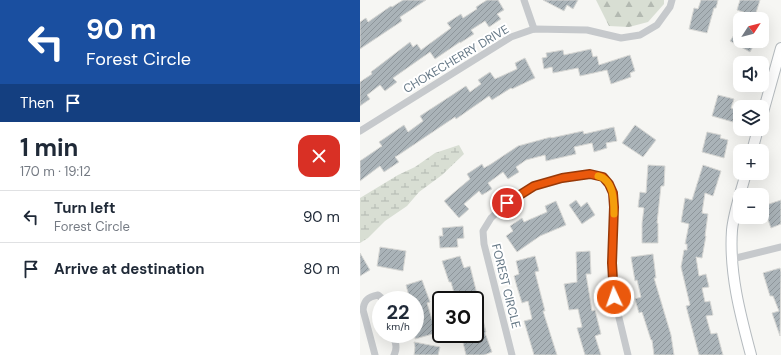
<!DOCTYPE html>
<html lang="en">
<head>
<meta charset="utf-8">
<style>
  body { margin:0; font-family:"DM Sans",sans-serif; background:#f2f2f3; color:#1f2937; height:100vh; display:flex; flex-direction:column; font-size:15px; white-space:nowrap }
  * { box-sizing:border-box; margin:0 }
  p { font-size:13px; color:#747a83 }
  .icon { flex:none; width:22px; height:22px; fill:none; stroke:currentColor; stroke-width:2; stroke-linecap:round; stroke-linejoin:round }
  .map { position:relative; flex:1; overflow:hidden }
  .details { display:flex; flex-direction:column; background:#fff; width:360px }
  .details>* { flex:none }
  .top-card { background:#1a4fa0; color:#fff; overflow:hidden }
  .needle { width:26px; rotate:54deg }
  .buttons { position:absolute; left:373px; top:12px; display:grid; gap:8px }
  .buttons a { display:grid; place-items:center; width:36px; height:36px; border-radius:8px; background:#fff; box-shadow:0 4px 16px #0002; font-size:20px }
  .speed { position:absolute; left:12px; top:291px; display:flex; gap:8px; font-size:20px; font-weight:700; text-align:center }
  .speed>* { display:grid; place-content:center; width:52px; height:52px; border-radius:50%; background:#fff; box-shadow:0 4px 16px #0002; line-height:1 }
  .speed small { font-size:10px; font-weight:400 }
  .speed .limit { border:2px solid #111; border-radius:6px; background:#fff; color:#111 }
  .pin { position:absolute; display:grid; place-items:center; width:34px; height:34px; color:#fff; margin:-17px; border:2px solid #fff; border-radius:50%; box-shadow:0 1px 4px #0007 }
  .me { position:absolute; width:44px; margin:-22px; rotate:357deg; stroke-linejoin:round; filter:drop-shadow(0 0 3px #0008) }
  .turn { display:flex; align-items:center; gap:14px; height:84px; padding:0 20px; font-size:18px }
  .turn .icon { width:52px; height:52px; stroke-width:2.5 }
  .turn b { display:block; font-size:28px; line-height:34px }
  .then { display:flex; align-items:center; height:38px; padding:0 20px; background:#0003; gap:8px; font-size:15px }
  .round { display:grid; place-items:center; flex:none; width:42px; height:42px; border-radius:12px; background:#f2f2f3 }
  .headline { display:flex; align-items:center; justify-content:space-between; height:68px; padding:0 20px }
  h1 { font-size:24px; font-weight:700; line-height:30px }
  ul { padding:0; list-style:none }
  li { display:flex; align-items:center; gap:12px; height:52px; padding:0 20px; border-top:1px solid #e0e1e3 }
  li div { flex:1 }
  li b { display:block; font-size:15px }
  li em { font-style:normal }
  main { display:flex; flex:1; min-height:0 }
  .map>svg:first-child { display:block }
</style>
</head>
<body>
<main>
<section class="details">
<div class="top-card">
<div class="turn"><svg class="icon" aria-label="left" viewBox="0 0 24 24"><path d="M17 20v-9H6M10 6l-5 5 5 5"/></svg><div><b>90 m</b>Forest Circle</div></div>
<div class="then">Then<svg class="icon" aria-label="arrive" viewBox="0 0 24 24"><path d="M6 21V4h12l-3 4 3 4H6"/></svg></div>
</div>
<div class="headline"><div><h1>1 min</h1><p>170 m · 19:12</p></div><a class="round" style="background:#d93025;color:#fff"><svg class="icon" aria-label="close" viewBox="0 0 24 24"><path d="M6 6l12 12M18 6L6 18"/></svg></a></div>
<ul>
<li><svg class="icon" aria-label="left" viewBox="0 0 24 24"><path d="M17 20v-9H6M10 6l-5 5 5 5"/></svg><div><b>Turn left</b><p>Forest Circle</p></div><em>90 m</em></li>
<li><svg class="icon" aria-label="arrive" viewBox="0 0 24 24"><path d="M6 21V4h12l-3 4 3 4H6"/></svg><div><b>Arrive at destination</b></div><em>80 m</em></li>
</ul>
</section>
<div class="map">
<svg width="421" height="355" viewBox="0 0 421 355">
  <defs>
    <pattern id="forest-firs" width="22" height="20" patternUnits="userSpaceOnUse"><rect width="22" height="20" fill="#d8ded3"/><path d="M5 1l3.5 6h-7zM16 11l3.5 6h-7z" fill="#b3b9b1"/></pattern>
    <pattern id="wetland-marsh" width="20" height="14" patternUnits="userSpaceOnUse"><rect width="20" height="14" fill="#d8ded3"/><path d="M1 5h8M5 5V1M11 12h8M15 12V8" fill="none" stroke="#b3b9b1"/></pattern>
    <pattern id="building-hatch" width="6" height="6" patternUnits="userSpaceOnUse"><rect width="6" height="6" fill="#aab3b8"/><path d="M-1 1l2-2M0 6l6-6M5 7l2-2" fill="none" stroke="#8e969b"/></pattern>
  </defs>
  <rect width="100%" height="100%" fill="#f6f6f3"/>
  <polygon fill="url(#forest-firs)" points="236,0 304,0 304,4 288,22 269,27 249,26"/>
  <polygon fill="url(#wetland-marsh)" points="99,145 104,154 82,175 59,192 47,206 25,221 8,238 0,243 0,198 38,175 55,167 75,153"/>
  <g fill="url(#building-hatch)" stroke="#d8d8d5">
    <polygon points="43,0 66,0 40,17 42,21 0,49 0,22 6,18 8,22 31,6 32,7"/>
    <polygon points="127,0 138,0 144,10 137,14 141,19 129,27 125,21 111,30 114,34 100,43 100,42 75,59 70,52 33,78 37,82 25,91 20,85 7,95 10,99 0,106 0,82 12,74 11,72 50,42 53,47 57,44 61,50 91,28 87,23 101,14 103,18 117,9 116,7"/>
    <polygon points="183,0 218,0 213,9 207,5 204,11"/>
    <polygon points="341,0 358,0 356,8 354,8 347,33 329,29 334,8 338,9"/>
    <polygon points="380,0 400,0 395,16 377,10"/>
    <polygon points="380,26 380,41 396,41 390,52 370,41"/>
    <polygon points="231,49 233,57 237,56 239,65 270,55 275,71 270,73 271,77 251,84 247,70 220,76 218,68 193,73 192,67 184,69 182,58 187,57 186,53 203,50 204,55"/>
    <polygon points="165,58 175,78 152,89 151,88 132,100 129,96 96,119 95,117 40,154 35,157 39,162 24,172 20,166 0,181 0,161 22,146 19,142 44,125 48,132 63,121 60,116 106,86 110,92 121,84 118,80 130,72 135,79 157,69 155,63"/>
    <polygon points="358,95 374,99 371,108 376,110 373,122 352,116"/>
    <polygon points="275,125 296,140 283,157 262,143"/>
    <polygon points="254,127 257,141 246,143 247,148 234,152 232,143 214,147 216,154 186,161 185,155 166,160 156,167 159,172 148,179 143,172 128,183 132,189 122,195 119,191 104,204 109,209 99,218 84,201 110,179 107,174 122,164 124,168 131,164 158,146 191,137 191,138 223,131 224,134"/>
    <polygon points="347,132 361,135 360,138 368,140 364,158 342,152"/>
    <polygon points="288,165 305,166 304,186 301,186 297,223 298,223 298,243 282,243 282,223 284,208 278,207 280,192 286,193"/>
    <polygon points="343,165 361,171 353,196 345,193 342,213 348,214 345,236 346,236 342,258 336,257 339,276 346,274 349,287 342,288 345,302 350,301 353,315 346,316 351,334 357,333 363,355 339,355 326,306 330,305 321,267 324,250 327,250 327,244 325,244 329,224 321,222 325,198 332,200"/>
    <polygon points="216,200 221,207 227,202 235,215 222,224 209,205"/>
    <polygon points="421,200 421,224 411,228 403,206"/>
    <polygon points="196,201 206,225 180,236 157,252 146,236 153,231 150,226 162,218 164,222 187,212 185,206"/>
    <polygon points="103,226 104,238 97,239 98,247 80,248 79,236 83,236 82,228"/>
    <polygon points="20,247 46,251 43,271 17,266"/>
    <polygon points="230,251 231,274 226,274 232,311 235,310 241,334 235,336 241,355 225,355 217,328 222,327 218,309 209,310 204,284 217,282 216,252"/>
    <polygon points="0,253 10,270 0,276"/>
    <polygon points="293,254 296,278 294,278 311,335 314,355 294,355 292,340 291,340 282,312 279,313 275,299 281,297 277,280 275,281 271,257"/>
    <polygon points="100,256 104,268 110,266 118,298 108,300 96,300 91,282 89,282 82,261"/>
    <polygon points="175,256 179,271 175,272 185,311 183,311 197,355 174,355 164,321 172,319 168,301 162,303 157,287 154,276 159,274 156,261"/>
    <polygon points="420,268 421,272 420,336 412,313 419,311 413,296 410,296 403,273"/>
    <polygon points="62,280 70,302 67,303 76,333 55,339 55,300 50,300 46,285"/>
    <polygon points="123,320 126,332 125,333 132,352 124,355 106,355 101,334 115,334 115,322"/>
    <polygon points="54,342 80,347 78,355 54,355 55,347"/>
  </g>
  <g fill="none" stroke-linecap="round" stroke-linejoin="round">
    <defs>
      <g id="secondary">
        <polyline points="402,116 421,48"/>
        <polyline points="392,151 398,129"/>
        <path d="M386 173C381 192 374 211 372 230 369 272 380 314 391 355"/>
      </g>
    </defs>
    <use href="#secondary" stroke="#b5bbbf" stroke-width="12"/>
    <g stroke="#c6c9cc" stroke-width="7">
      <polyline points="164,0 174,29"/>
      <polyline points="0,131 151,37 174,29 227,30 261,38 280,35 297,25 310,7 312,0"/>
      <polyline points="372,259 421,247"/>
      <path d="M33 334C35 341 38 348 34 355"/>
      <path d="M15 355 3 310C4 300 8 297 18 295L24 300"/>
      <polyline points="152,355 124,244 123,231 131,218 147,203 174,186 201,178 230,174 243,177 249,184 253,193 254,207 253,263 254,297 268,355"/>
    </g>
    <use href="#secondary" stroke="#fff" stroke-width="10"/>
  </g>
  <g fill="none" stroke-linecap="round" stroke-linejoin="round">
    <defs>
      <polyline id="route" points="147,203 174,186 202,178 230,174 243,177 249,184 253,193 254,207 252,263 254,297"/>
    </defs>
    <use href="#route" stroke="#983908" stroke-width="10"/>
    <use href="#route" stroke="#ea580c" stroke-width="7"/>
    <path stroke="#f59e0b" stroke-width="7" d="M238 176C254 180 254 201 254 214"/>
  </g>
  <g text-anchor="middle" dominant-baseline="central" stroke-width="4" stroke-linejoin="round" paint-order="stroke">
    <g font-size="12" fill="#647785" stroke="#fff">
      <text transform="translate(96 59) rotate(-31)">CHOKECHERRY DRIVE</text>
      <text transform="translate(146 286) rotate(76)">FOREST CIRCLE</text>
    </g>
  </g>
</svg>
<div class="buttons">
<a><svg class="needle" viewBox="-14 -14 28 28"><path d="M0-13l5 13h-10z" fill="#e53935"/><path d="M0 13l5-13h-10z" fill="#747a83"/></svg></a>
<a><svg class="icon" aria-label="sound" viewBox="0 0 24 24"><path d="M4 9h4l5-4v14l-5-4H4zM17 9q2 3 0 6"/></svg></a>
<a><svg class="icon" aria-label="layers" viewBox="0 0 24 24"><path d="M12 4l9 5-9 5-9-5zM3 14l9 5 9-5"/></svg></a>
<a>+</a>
<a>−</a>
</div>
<div class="speed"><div>22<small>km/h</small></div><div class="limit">30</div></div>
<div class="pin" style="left:147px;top:203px;background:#d93025"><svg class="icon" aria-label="arrive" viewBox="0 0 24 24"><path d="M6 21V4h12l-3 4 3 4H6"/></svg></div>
<svg class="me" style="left:254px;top:297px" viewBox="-20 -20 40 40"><circle r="17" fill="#ea580c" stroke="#fff" stroke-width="3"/><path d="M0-11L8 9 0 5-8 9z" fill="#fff"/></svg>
</div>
</main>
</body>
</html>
